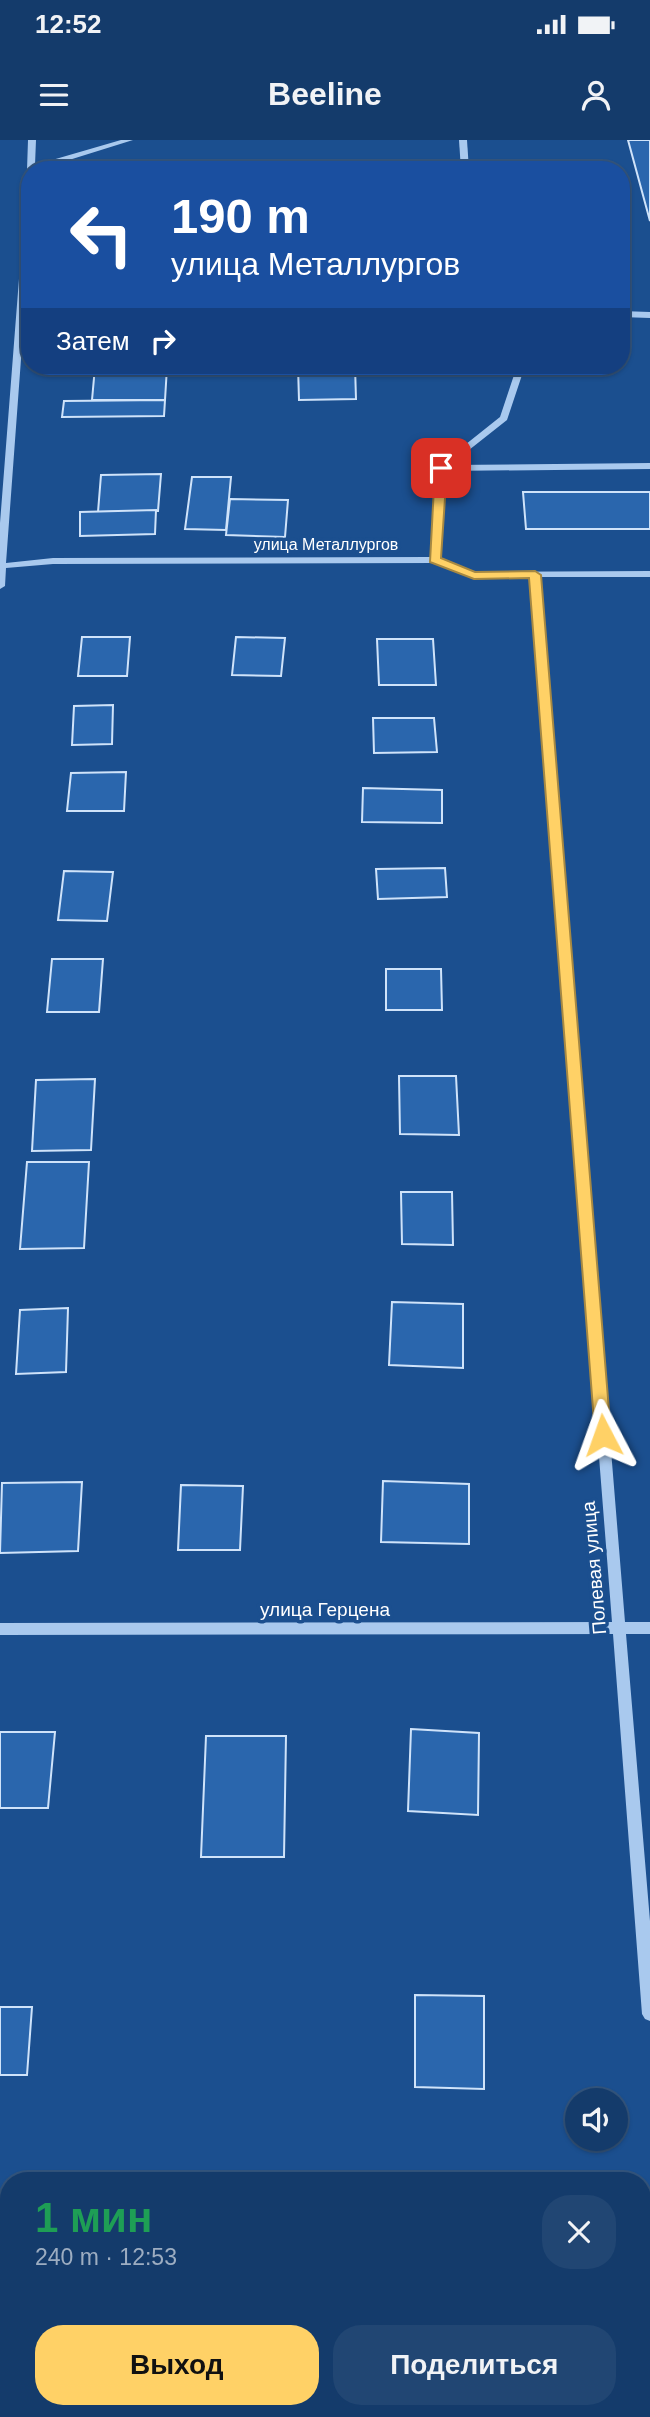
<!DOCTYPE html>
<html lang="ru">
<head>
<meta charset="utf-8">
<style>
  body { margin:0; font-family:Arial,sans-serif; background:#214673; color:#f1f3f6; height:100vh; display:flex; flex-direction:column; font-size:26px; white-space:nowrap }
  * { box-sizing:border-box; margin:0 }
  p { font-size:23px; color:#9dadc1 }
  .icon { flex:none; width:38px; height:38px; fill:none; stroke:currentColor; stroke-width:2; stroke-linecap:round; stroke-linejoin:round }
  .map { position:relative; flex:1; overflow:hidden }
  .panel { position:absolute; left:0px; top:2032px; width:651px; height:247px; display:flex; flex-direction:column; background:#143b6b; border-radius:28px 28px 0 0; box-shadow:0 2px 5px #0004,0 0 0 2px #33557e }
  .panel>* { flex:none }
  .banner { position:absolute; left:21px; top:21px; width:609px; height:214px; border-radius:28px; box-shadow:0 2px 5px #0004,0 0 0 2px #33557e; background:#1a4fa0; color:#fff; overflow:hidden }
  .tools { position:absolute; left:565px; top:1948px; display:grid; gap:14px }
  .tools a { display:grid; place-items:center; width:63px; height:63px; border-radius:50%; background:#143b6b; box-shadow:0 2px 5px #0004,0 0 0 2px #33557e; font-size:35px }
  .pin { position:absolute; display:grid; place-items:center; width:60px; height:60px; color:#fff; margin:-30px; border-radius:14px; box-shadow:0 4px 10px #0006 }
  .me { position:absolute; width:77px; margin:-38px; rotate:356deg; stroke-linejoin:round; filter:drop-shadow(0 0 5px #0008) }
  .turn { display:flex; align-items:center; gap:24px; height:147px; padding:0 35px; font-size:32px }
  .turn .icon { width:91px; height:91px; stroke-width:2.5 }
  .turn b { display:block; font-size:49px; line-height:60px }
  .then { display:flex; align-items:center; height:66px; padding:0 35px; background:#0003; gap:14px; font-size:26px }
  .round { display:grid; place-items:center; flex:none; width:74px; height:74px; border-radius:28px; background:#214673 }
  .headline { display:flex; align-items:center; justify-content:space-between; height:119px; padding:0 35px }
  h1 { font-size:42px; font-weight:700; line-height:52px; color:#1e9e55 }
  .button { display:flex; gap:14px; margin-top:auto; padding:14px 35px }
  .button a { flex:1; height:80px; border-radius:28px; background:#ffd166; color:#111; font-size:28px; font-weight:700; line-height:80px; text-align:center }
  .button a+a { background:#214673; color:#f1f3f6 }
  .status { display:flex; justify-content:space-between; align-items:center; height:49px; padding:0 35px; background:#143b6b; direction:ltr }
  .status svg { height:19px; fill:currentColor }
  header { display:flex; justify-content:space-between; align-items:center; height:91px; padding:0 35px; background:#143b6b; font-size:32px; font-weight:700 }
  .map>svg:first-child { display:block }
</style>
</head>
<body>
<div class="status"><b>12:52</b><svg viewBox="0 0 49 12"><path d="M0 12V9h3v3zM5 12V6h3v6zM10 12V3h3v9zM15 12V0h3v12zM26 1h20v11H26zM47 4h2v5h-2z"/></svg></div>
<header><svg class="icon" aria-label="menu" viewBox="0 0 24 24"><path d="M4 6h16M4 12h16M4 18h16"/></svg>Beeline<svg class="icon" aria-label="person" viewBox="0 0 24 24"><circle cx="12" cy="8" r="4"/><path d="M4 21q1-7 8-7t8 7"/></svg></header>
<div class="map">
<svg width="650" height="2277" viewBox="0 0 650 2277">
  <rect width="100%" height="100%" fill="#1b4f8f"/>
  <g fill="#2a66ad" stroke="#cfe3fa" stroke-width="2">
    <polygon points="628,0 650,0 650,81"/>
    <polygon points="298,226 355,226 356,259 299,260"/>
    <polygon points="95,227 167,227 165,260 92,260"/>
    <polygon points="165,260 164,276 62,277 64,261"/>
    <polygon points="161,334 158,371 98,372 101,335"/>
    <polygon points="192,337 231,337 226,390 185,389"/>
    <polygon points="523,352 650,352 650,389 526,389"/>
    <polygon points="230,359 288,360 285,397 226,395"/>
    <polygon points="156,370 155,394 80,396 80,372"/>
    <polygon points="82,497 130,497 127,536 78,536"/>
    <polygon points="236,497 285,498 281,536 232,535"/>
    <polygon points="377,499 433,499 436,545 379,545"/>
    <polygon points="113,565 112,604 72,605 74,566"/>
    <polygon points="373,578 434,578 437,612 374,613"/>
    <polygon points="126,632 124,671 67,671 71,633"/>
    <polygon points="363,648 442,650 442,683 362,682"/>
    <polygon points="445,728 447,757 378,759 376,729"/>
    <polygon points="64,731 113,732 107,781 58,780"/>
    <polygon points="52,819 103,819 99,872 47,872"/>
    <polygon points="386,829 441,829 442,870 386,870"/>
    <polygon points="399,936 456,936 459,995 400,994"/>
    <polygon points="95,939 91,1010 32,1011 36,940"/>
    <polygon points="27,1022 89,1022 84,1108 20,1109"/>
    <polygon points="401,1052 452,1052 453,1105 402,1104"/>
    <polygon points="392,1162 463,1164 463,1228 389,1225"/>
    <polygon points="68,1168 66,1232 16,1234 20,1170"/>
    <polygon points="383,1341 469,1344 469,1404 381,1402"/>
    <polygon points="82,1342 78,1411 0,1413 2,1343"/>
    <polygon points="181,1345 243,1346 240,1410 178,1410"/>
    <polygon points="411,1589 479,1593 478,1675 408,1671"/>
    <polygon points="0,1592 55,1592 48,1668 0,1668"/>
    <polygon points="206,1596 286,1596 284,1717 201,1717"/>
    <polygon points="415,1855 484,1856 484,1949 415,1947"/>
    <polygon points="0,1867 32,1867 27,1935 0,1935"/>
    <rect x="0" y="2064" width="9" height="80"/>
    <polygon points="0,2260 9,2260 7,2277 0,2277"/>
    <polygon points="438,2270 506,2270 507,2277 438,2277"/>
  </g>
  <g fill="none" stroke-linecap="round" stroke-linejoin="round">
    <g fill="#a9c9ee" fill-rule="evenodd">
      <polygon points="28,0 36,0 35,25 121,0 133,0 37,30 30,30 30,32 27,30"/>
      <polygon points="459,0 467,0 469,30 461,30"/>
      <polygon points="27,36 30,36 30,97 6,423 53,418 430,417 436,328 500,277 517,226 525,226 507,280 450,325 650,323 650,329 445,331 440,419 475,432 650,431 650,437 540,437 625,1482 650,1482 650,1494 626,1494 650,1781 650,1881 645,1879 642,1874 613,1494 0,1495 0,1483 612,1482 530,438 474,438 434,423 53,424 6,428 5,446 0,449 0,383"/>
      <polygon points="621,171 650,172 650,178 621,177"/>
    </g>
  </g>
  <polygon fill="#ffd166" stroke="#a68842" stroke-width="2" points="441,324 447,328 441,418 475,432 535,431 541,435 611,1295 609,1299 597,1299 595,1295 529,438 474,439 430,422 435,328"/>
  <g text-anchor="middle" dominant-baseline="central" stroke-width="7" stroke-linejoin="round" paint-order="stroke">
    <g font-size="16" fill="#fff" stroke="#1b4f8f">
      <text x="326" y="404">улица Металлургов</text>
    </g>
    <g font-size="19" fill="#fff" stroke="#1b4f8f">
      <text transform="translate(594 1428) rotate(-95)">Полевая улица</text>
      <text x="325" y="1469">улица Герцена</text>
    </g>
  </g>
</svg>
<div class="tools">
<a><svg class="icon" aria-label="sound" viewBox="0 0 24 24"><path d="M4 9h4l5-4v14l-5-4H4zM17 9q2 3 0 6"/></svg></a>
</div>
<div class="pin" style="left:441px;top:328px;background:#d93025"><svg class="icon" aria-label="arrive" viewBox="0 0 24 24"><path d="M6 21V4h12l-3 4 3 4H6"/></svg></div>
<svg class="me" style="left:603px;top:1295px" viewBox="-20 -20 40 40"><path d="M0-17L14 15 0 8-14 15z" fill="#ffd166" stroke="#fff" stroke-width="4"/></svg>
<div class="banner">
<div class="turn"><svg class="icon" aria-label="left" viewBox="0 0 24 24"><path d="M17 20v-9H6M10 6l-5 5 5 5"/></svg><div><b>190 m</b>улица Металлургов</div></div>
<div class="then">Затем<svg class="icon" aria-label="right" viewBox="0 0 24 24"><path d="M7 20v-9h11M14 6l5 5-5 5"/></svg></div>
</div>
<section class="panel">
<div class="headline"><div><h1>1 мин</h1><p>240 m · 12:53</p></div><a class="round"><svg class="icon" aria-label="close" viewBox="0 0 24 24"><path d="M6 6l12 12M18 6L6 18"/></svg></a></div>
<div class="button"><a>Выход</a><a>Поделиться</a></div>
</section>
</div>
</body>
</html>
